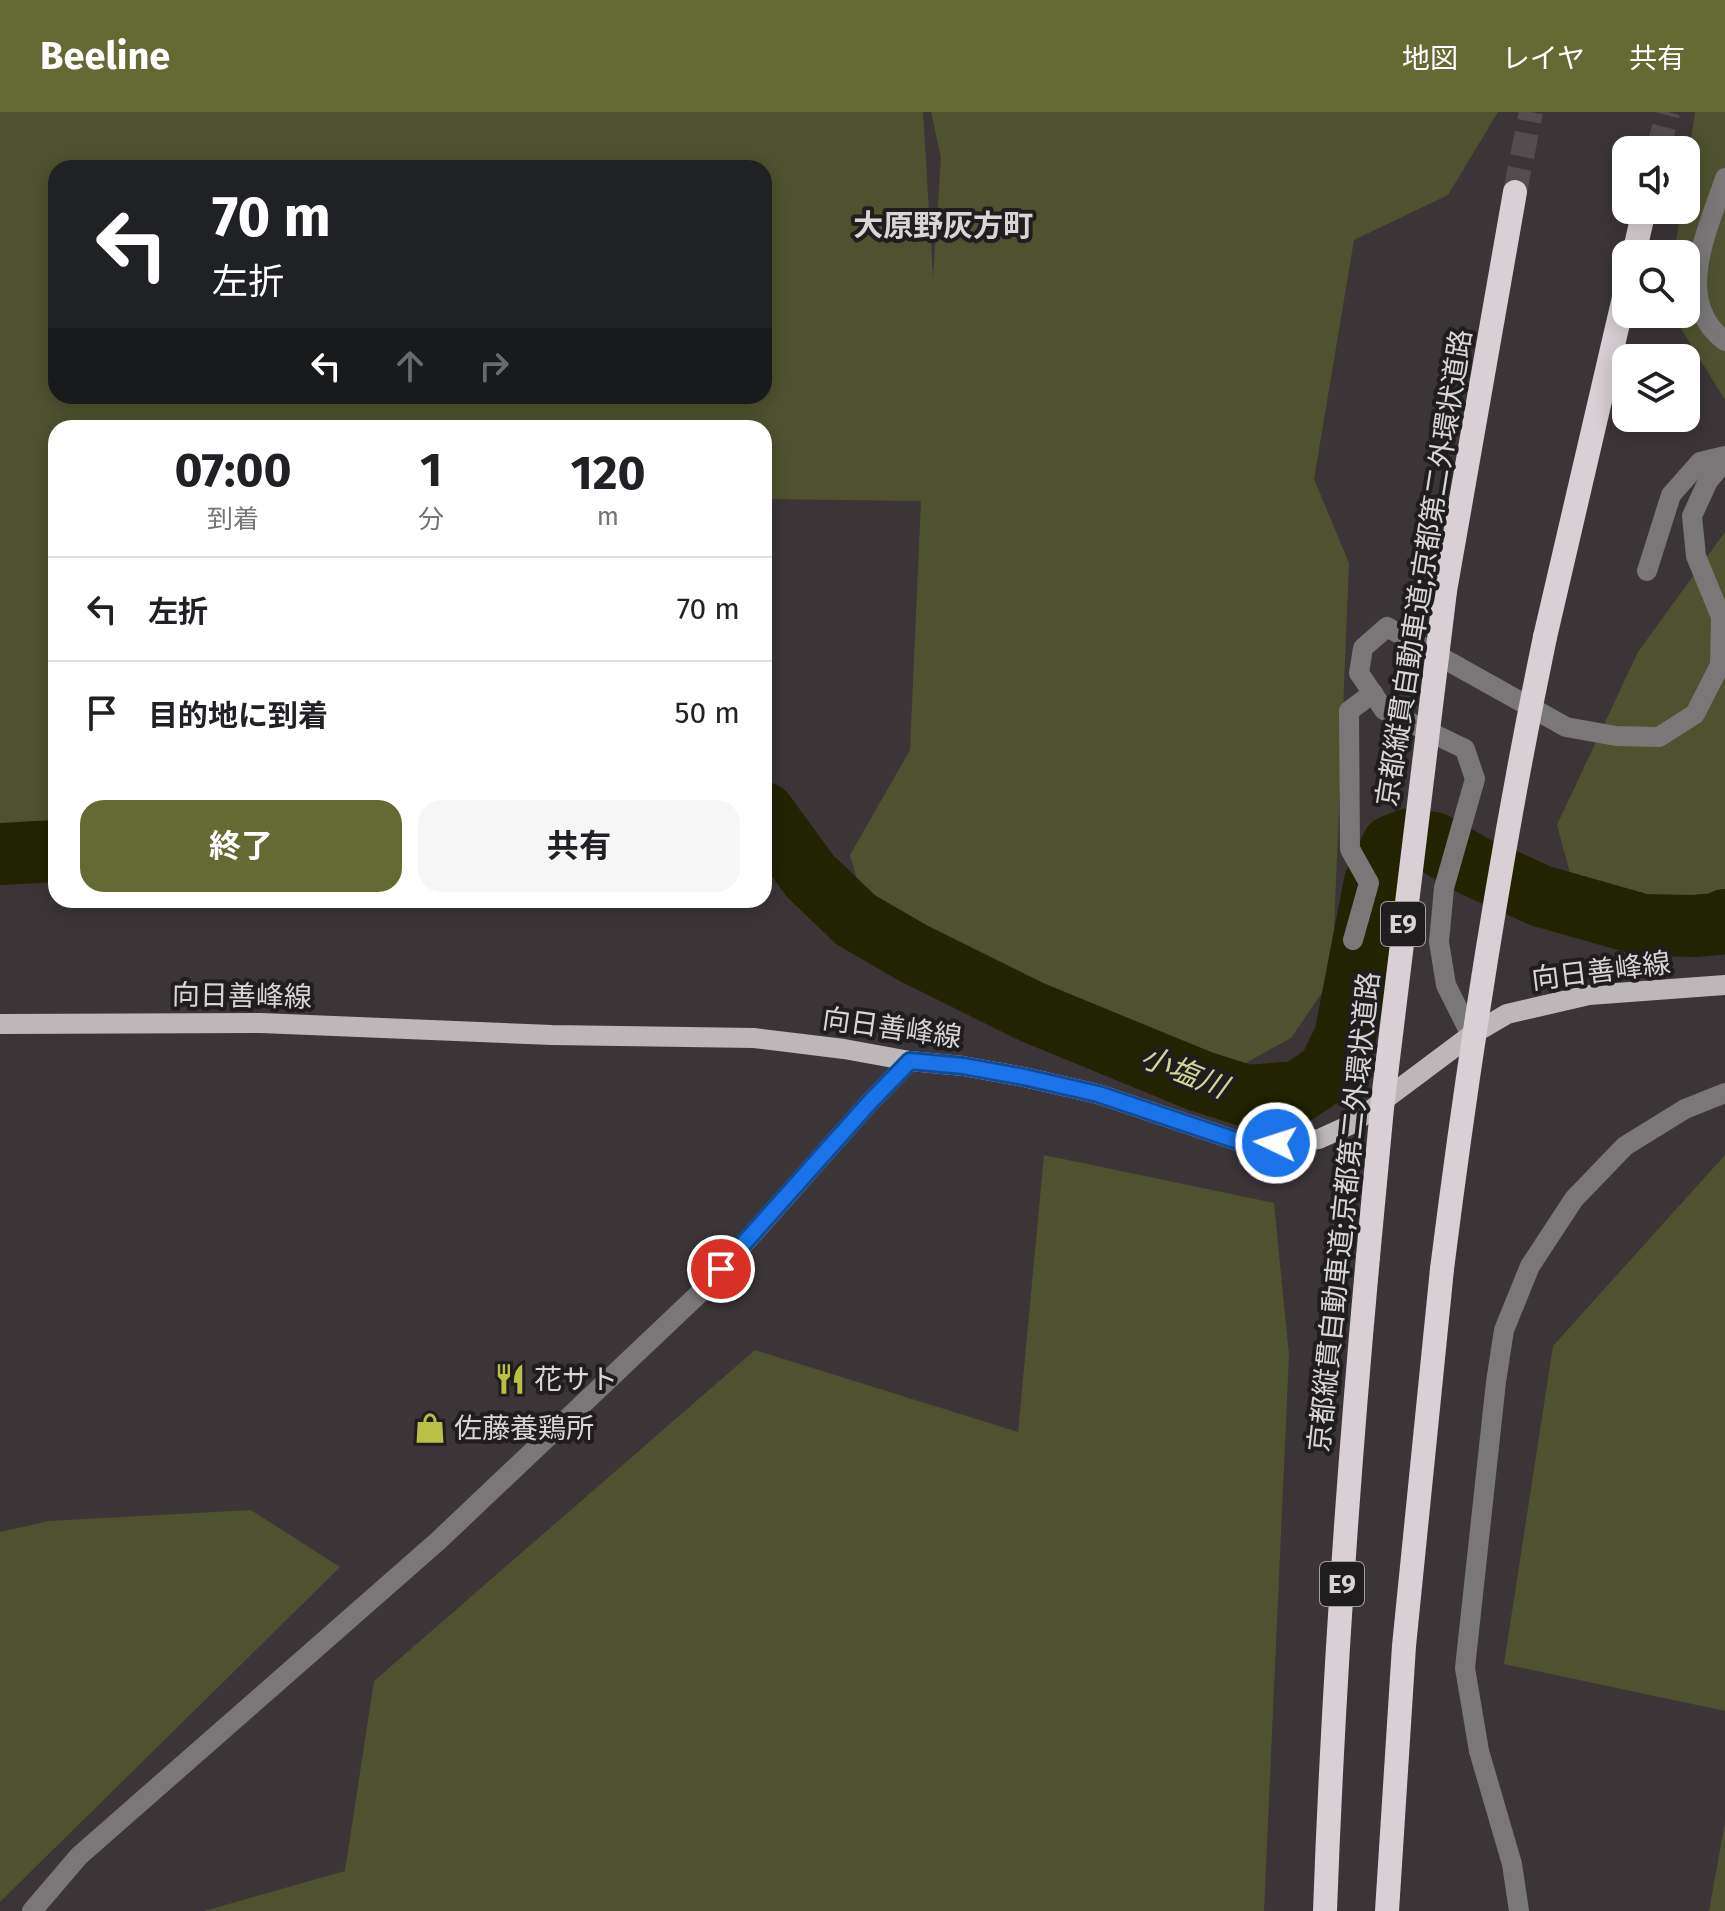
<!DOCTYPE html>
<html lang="ja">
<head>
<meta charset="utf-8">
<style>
  body { margin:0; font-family:"Fira Sans","Noto Sans JP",sans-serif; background:#f6f6f6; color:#202124; height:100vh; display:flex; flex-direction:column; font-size:30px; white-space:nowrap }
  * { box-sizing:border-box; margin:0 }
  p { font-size:26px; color:#757577 }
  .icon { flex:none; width:44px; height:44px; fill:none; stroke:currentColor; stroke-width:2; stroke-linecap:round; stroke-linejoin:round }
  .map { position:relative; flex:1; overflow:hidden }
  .drawer { position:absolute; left:48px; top:308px; width:724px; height:488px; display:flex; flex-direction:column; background:#fff; border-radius:24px; box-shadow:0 4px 20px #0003 }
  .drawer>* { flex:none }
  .hud { position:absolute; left:48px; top:48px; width:724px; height:244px; border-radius:24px; box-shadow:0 4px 20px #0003; background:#202124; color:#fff; overflow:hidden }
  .tools { position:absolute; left:1612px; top:24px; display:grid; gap:16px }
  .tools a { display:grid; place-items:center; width:88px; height:88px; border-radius:16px; background:#fff; box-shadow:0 4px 20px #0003; font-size:40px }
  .pin { position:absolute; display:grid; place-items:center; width:68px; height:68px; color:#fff; margin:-34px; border:4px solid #fff; border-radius:50%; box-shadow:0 2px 8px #0007 }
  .me { position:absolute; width:88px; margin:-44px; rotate:274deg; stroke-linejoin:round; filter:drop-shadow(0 0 6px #0008) }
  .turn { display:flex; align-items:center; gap:28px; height:168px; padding:0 32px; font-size:36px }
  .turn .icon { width:104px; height:104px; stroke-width:2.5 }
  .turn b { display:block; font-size:56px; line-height:68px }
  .lanes { display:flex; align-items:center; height:76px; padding:0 32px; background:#0003; justify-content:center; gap:40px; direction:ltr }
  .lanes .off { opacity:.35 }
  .eta { display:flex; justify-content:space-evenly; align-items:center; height:136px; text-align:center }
  .eta b { font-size:48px; font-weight:700; line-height:56px }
  .primary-button { display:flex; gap:16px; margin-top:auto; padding:16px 32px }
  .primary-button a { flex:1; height:92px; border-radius:24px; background:#656933; color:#fff; font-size:32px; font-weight:700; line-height:92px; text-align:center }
  .primary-button a+a { background:#f6f6f6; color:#202124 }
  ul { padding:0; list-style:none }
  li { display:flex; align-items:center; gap:24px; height:104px; padding:0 32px; border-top:2px solid #e0e0e0 }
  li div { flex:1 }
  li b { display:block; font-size:30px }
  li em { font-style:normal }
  header { display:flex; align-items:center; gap:48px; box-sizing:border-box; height:112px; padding:0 40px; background:#656933; color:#fff }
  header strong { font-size:38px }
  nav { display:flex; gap:44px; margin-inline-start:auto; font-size:28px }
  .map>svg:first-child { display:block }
</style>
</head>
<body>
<header>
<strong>Beeline</strong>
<nav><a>地図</a><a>レイヤ</a><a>共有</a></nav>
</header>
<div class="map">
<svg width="1725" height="1799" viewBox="0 0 1725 1799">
  <rect width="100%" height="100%" fill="#3b3538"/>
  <g fill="#4f522f" fill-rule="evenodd">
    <path d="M0 0H923L933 166 941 46 931 0H1498L1448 83 1354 128 1314 367 1349 451 1332 866 1291 926 1242 953 1044 915 875 830 850 743 910 638 921 389 764 387V316H56V720L0 735ZM56 56H764V284H56Z"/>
    <polygon points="1695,0 1725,0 1725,288 1672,202 1686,202 1686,142 1674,142 1681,98 1686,98 1686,62"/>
    <polygon points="1725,420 1725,818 1585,817 1557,713 1638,540"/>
    <polygon points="1044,1043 1274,1091 1289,1243 1264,1799 204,1799 345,1759 374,1569 755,1238 1018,1320"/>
    <polygon points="1725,1043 1725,1599 1504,1552 1553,1234"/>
    <polygon points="251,1398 340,1455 0,1790 0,1420 49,1409"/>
    <polygon points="1725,1710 1725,1799 1709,1799"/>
  </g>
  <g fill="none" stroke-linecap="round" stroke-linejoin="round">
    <g stroke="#222300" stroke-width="62">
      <polyline points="764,701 810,764 856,808 913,841 1032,900 1200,969 1247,984 1298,980 1328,960 1345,925 1375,770 1392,734 1410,727 1434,731 1474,754 1541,784 1643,813 1694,814 1718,812 1725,808"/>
      <polyline points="0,742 56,739"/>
    </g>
    <g stroke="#534d50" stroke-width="24" stroke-dasharray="24 12" stroke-linecap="butt">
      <polyline points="1658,38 1668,0"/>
      <polyline points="1515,80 1531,0"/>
    </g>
    <g stroke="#7a7779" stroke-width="20">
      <path d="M1725 66C1709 116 1671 189 1725 229"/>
      <polyline points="1647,459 1671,383 1700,350 1725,344"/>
      <polyline points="1353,828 1369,771 1350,737 1349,599 1373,581"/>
      <polyline points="1471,923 1446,873 1439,830 1444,776 1475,667 1465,637 1384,598 1359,561 1363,536 1387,515 1566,615 1616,624 1659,625 1695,602 1720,553 1721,505 1696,444 1692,404 1708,369 1725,349"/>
      <polyline points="32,1799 79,1744 438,1429 703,1178 870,990 910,949"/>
      <polyline points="1519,1799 1512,1752 1479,1639 1465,1556 1496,1270 1504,1218 1530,1154 1574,1087 1625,1034 1685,997 1725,981"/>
    </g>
    <polyline stroke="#bdb7ba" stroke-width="20" points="0,912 261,911 552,923 754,926 844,937 910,949 963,954 1024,965 1098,982 1238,1029 1276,1031 1319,1027 1352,1012 1471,923 1507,902 1589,883 1725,873"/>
    <g stroke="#d8d0d4" stroke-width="24">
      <polyline points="1634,142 1644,98"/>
      <polyline points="1445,479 1515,80"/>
      <polyline points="1545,525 1626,177"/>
      <path d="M1325 1799C1333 1581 1348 1363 1368 1145"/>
      <polyline points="1387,1799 1404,1534 1442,1157"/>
    </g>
    <g stroke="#d8d0d4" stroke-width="24">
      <polyline points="1368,1145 1382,996 1445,479"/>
      <path d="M1442 1157C1469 943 1501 736 1545 525"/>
    </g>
  </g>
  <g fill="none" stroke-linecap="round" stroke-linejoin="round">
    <defs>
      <polyline id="route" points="721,1157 870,990 910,949 963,954 1024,965 1098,982 1238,1029 1276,1031"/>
    </defs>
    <use href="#route" stroke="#114b97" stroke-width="20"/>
    <use href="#route" stroke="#1a73e8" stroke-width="14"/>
  </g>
  <defs>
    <symbol id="restaurant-bare" viewBox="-9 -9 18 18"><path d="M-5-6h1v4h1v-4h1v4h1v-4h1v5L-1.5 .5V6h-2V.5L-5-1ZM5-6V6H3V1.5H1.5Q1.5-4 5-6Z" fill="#bac046" stroke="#201d1f" stroke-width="2.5" paint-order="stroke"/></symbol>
    <symbol id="shop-bare" viewBox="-9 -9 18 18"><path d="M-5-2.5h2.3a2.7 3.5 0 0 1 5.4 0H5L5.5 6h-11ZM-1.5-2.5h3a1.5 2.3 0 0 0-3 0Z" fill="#bac046" stroke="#201d1f" stroke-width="2.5" paint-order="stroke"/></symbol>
  </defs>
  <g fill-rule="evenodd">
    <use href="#restaurant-bare" x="488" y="1245" width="44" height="44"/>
    <use href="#shop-bare" x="408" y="1294" width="44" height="44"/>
  </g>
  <g text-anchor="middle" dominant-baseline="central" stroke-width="8" stroke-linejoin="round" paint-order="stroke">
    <g fill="#201d1f" stroke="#a19e9f" stroke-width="2">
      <rect x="1381" y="790" width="44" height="44" rx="6"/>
      <rect x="1320" y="1450" width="44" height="44" rx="6"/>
    </g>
    <g font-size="26" font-weight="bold" fill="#d8d5d6">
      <text x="1403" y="812">E9</text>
      <text x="1342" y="1472">E9</text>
    </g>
    <g font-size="28" fill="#d8d5d6" stroke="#201d1f">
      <text transform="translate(1424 456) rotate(-81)">京都縦貫自動車道;京都第二外環状道路</text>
      <text transform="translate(1601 859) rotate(-7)">向日善峰線</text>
      <text transform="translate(242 884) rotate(1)">向日善峰線</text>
      <text transform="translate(892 916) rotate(8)">向日善峰線</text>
      <text transform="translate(1344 1100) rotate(-84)">京都縦貫自動車道;京都第二外環状道路</text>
    </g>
    <g font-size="28" fill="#d8d5d6" stroke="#201d1f" text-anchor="start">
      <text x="534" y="1267">花サト</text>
      <text x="454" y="1316">佐藤養鶏所</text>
    </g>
    <g font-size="30" font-weight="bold" fill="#d8d5d6" stroke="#201d1f">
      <text x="943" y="114">大原野灰方町</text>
    </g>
    <g font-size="30" font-style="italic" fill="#d0d693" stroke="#201d1f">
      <text transform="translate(1184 960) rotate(22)">小塩川</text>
    </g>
  </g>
</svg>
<div class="tools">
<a><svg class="icon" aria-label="sound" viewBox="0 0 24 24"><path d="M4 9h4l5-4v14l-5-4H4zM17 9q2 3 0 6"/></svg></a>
<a><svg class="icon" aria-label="search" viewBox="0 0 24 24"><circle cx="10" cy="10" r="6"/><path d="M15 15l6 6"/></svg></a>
<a><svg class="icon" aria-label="layers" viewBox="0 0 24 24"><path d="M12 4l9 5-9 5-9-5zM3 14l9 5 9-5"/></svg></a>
</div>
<div class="pin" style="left:721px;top:1157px;background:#d93025"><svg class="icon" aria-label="arrive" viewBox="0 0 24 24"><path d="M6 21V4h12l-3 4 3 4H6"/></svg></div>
<svg class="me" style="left:1276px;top:1031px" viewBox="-20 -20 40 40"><circle r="17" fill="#1a73e8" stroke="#fff" stroke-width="3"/><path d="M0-11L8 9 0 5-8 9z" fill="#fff"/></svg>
<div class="hud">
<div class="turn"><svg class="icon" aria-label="left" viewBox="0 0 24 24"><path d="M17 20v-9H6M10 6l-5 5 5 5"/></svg><div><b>70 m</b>左折</div></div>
<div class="lanes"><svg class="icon" aria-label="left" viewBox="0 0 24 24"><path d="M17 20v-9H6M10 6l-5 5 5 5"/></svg><svg class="icon off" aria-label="ahead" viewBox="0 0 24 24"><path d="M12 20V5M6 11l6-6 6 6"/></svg><svg class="icon off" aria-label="right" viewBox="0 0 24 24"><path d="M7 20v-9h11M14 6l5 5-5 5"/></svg></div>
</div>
<section class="drawer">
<div class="eta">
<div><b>07:00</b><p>到着</p></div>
<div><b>1</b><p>分</p></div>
<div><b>120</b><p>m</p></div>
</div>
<ul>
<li><svg class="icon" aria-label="left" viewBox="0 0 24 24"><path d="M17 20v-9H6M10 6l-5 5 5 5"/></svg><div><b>左折</b></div><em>70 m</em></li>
<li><svg class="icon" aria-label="arrive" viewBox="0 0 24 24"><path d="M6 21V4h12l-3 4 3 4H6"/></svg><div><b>目的地に到着</b></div><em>50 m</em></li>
</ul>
<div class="primary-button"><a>終了</a><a>共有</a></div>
</section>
</div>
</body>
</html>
